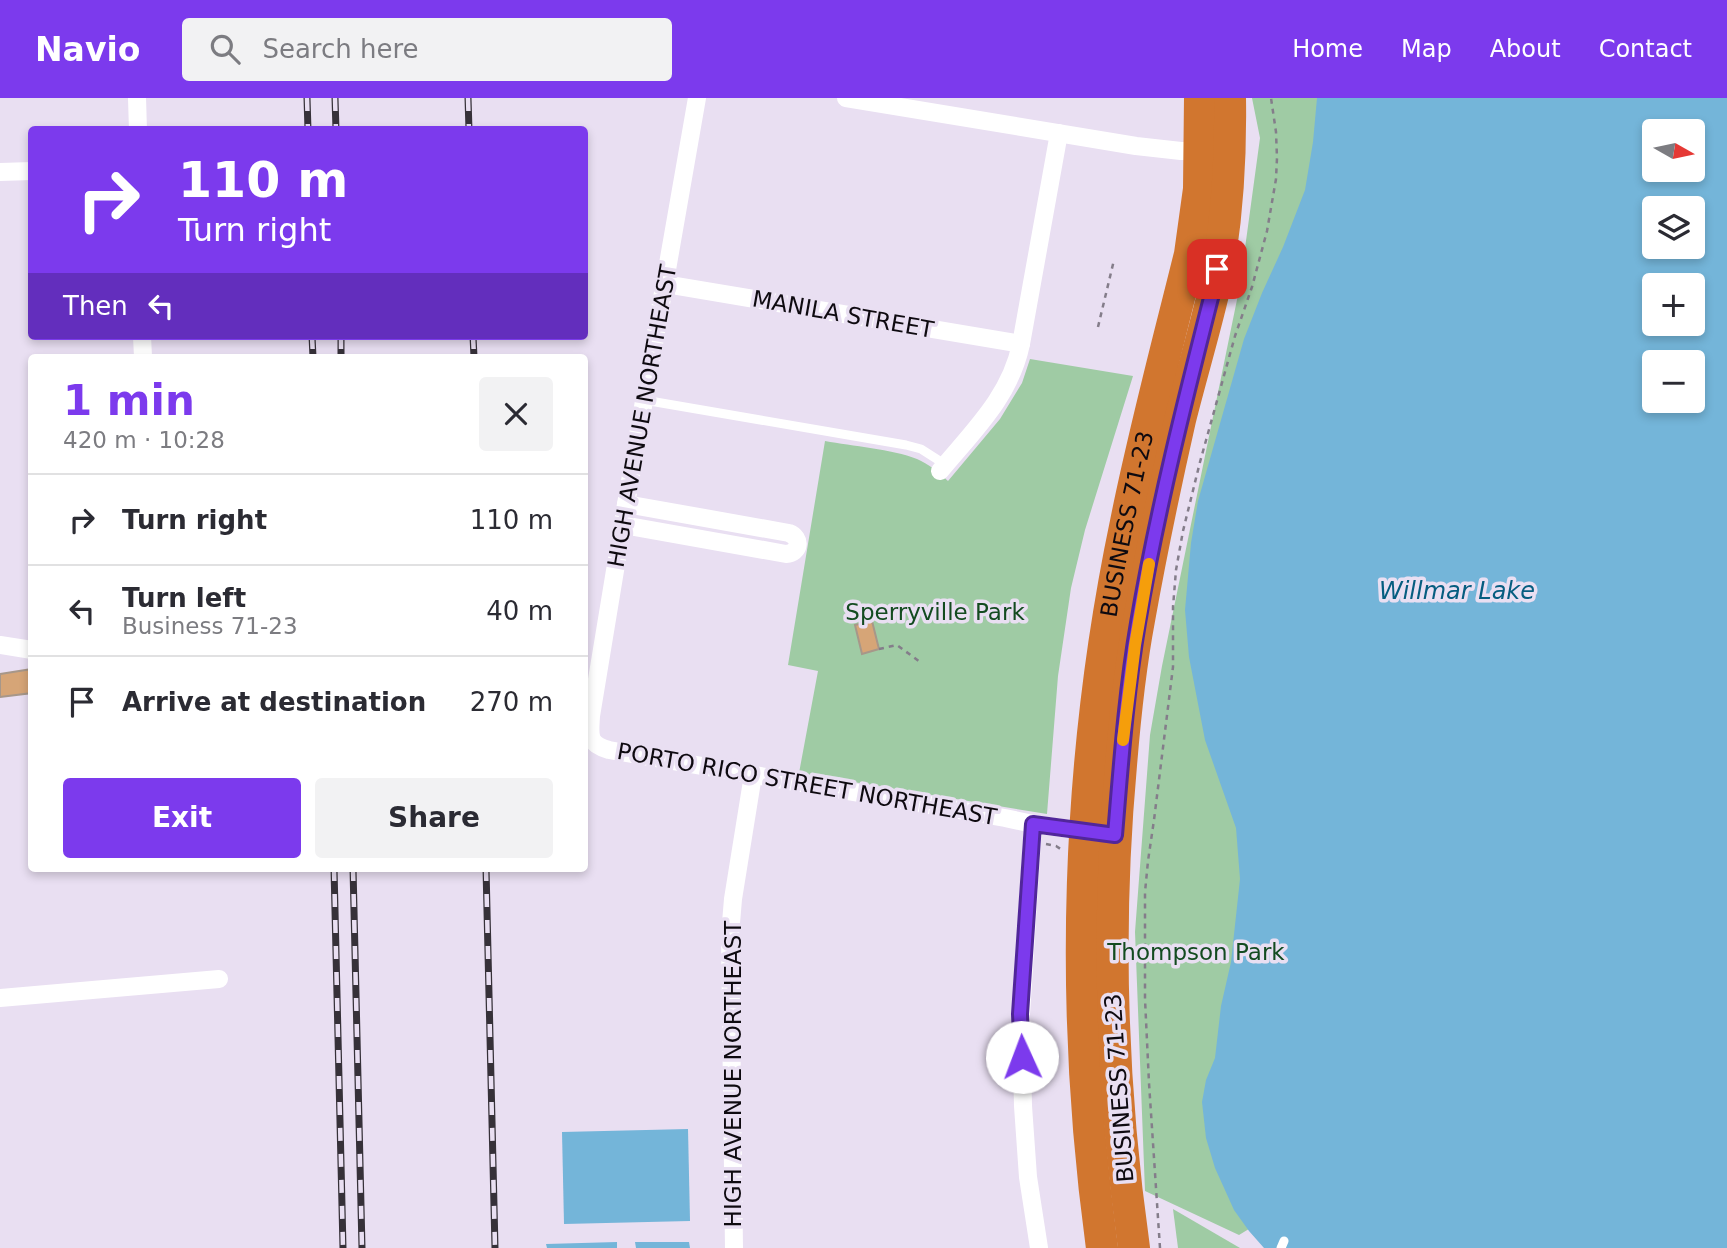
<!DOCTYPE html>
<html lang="en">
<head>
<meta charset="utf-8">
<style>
  body { margin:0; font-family:"DejaVu Sans",sans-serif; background:#f2f2f3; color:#2b2b33; height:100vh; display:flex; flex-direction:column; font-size:26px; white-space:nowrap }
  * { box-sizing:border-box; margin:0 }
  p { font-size:23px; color:#7c7c81 }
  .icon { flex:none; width:38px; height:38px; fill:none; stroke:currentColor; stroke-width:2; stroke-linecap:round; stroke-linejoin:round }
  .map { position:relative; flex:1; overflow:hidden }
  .side { position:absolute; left:28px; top:256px; width:560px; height:518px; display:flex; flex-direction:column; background:#fff; border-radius:7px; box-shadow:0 4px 10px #0003 }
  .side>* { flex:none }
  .banner { position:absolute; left:28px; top:28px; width:560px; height:214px; border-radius:7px; box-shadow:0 4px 10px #0003; background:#7c3aed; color:#fff; overflow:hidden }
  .needle { width:46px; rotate:99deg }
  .controls { position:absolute; left:1642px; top:21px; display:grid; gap:14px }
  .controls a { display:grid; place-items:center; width:63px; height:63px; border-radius:7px; background:#fff; box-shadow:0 4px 10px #0003; font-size:35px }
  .pin { position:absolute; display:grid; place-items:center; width:60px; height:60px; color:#fff; margin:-30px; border-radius:14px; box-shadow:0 4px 10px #0006 }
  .me { position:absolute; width:77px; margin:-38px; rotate:358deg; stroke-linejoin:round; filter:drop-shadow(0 0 5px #0008) }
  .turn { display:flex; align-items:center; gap:24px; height:147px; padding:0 35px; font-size:32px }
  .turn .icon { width:91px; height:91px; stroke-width:2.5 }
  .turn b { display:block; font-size:49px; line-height:60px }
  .then { display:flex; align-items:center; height:66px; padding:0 35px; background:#0003; gap:14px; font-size:26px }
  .round { display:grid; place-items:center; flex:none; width:74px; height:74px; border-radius:7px; background:#f2f2f3 }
  .summary { display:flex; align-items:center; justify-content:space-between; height:119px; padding:0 35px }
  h1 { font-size:42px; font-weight:600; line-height:52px; color:#7c3aed }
  .cta { display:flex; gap:14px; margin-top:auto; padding:14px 35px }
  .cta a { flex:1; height:80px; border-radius:7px; background:#7c3aed; color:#fff; font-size:28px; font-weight:600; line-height:80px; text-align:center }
  .cta a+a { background:#f2f2f3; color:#2b2b33 }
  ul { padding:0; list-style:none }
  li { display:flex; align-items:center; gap:21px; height:91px; padding:0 35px; border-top:2px solid #e1e1e2 }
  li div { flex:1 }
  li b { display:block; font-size:26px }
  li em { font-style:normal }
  header { display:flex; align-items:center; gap:42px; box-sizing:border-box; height:98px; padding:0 35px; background:#7c3aed; color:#fff }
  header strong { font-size:33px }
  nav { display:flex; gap:38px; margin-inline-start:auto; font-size:24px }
  .search { width:490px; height:63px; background:#f2f2f3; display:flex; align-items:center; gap:18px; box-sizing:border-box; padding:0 24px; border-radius:7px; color:#7c7c81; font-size:26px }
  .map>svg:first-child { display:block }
</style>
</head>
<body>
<header>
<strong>Navio</strong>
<div class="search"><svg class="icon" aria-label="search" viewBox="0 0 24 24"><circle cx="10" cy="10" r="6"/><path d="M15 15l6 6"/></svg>Search here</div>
<nav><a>Home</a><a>Map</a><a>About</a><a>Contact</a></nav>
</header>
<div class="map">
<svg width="1727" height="1150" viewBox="0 0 1727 1150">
  <rect width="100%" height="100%" fill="#e9dff2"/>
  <g fill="#9fcba4">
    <polygon points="1252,0 1327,0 1257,796 1262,1123 1239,1137 1145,1093 1135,834 1150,637 1162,568 1240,187 1260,40"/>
    <path d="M1030 261 1133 278 1085 432 1071 490 1058 578 1047 716 799 675 818 573 788 567 825 343C852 348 892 351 917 361 928 366 939 374 948 383L1000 321 1022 285Z"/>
    <polygon points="1173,1111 1240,1150 1178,1150"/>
  </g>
  <g fill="#74b5d9" fill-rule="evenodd">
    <path d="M1317 0H1727V1150H1264L1249 1133 1234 1112 1215 1070 1206 1040 1202 1004 1206 982 1215 960 1221 908 1231 864 1240 781 1236 730 1205 642 1189 559 1185 512 1191 445 1198 403 1244 241 1262 195 1283 149 1305 92 1313 44ZM1654 33H1692V72H1654ZM1654 110H1692V149H1654ZM1654 187H1692V226H1654ZM1654 264H1692V303H1654Z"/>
    <polygon points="688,1031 690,1123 564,1126 562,1034"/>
    <polygon points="617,1144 617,1150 547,1150 546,1146"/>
    <polygon points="635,1144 689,1144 690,1150 636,1150"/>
  </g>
  <g fill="#d6a577" stroke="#a79789" stroke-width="2">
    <polygon points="872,523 879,551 862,556 855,527"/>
    <polygon points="32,571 32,595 0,599 0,576"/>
  </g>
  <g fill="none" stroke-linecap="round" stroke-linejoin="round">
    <g stroke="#847d8a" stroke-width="2.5" stroke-dasharray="5 5" stroke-linecap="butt">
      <polyline points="1098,229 1114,162"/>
      <polyline points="879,551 897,547 920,564"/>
      <polyline points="1046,746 1056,748 1062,752"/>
      <polyline points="1160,1150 1149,985 1145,901 1145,794 1148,763 1154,722 1173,569 1173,509 1176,472 1183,433 1200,364 1235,238 1252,189 1267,133 1276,81 1277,60 1276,34 1271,0"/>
    </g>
    <g stroke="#fff" stroke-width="9">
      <polyline points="644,302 906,347 921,351 946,367"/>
      <polyline points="1281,1150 1284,1143"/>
    </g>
    <g stroke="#fff" stroke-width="18">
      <polyline points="137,0 138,32"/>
      <path d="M697 0 626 406 591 618C590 637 587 646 609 652L1005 720 1033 726 1092 734"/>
      <polyline points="846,0 1136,48 1181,53 1206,53"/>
      <polyline points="0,74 32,73"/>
      <polyline points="665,186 1021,246"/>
      <polyline points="142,238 143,259"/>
      <path d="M940 373C973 333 1010 299 1021 246L1059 35"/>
      <path d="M623 427 786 456C800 455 802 440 789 435L626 406"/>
      <polyline points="0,547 32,552"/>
      <polyline points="1033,726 1021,916 1023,1008 1028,1079 1039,1150"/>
      <polyline points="0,900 219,881"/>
      <polyline points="734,1150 730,837 733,801 753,677"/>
    </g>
    <g stroke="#d1762f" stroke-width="32">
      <path id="s1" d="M1102 1150C1069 909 1076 662 1126 424 1144 334 1168 245 1190 156L1199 91 1200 0"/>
      <path d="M1134 1150C1111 988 1106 830 1121 667 1125 618 1130 570 1139 522 1151 455 1165 388 1180 322 1191 278 1204 235 1214 192 1227 128 1231 64 1230 0"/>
    </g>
    <defs>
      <g id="rail">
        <polyline points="307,0 308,32"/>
        <polyline points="335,0 336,32"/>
        <polyline points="468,0 469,32"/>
        <polyline points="312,238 313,259"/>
        <polyline points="341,238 341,259"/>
        <polyline points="473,238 474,259"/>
        <polyline points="334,770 343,1150"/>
        <polyline points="353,770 362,1150"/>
        <polyline points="486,770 495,1150"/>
      </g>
    </defs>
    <use href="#rail" stroke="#363139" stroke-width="7"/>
    <use href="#rail" stroke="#e9dff2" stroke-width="4.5" stroke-dasharray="13" stroke-linecap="butt"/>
  </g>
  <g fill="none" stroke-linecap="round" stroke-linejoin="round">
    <defs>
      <path id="route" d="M1022 959 1020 916 1033 726 1115 737C1121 666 1126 595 1138 525 1157 413 1185 302 1213 192L1217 171"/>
    </defs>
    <use href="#route" stroke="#51269a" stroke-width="18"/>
    <use href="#route" stroke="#7c3aed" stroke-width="12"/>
    <polyline stroke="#f59e0b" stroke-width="12" points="1123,642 1135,547 1149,466"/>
  </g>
  <g text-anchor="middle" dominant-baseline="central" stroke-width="7" stroke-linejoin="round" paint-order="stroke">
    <g font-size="23" fill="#0e0a10" stroke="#e9dff2">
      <text transform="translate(843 216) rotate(10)">MANILA STREET</text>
      <text transform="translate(642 318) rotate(-80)">HIGH AVENUE NORTHEAST</text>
      <text stroke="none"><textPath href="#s1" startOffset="728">BUSINESS 71-23</textPath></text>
      <text transform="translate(807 686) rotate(10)">PORTO RICO STREET NORTHEAST</text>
      <text transform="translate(733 976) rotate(-90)">HIGH AVENUE NORTHEAST</text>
      <text transform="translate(1119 990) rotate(-94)">BUSINESS 71-23</text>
    </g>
    <g font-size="23" fill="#134b20" stroke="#e9dff2">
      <text x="935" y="514">Sperryville Park</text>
      <text x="1196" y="854">Thompson Park</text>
    </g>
    <g font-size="24" font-style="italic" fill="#065d80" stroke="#e9dff2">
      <text x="1457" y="493">Willmar Lake</text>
    </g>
  </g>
</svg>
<div class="controls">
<a><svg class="needle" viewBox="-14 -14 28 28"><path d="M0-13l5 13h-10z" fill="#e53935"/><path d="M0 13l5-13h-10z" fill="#7c7c81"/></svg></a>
<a><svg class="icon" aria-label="layers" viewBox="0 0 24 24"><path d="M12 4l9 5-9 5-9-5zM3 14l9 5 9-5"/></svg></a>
<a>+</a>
<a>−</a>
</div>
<div class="pin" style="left:1217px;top:171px;background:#d93025"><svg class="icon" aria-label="arrive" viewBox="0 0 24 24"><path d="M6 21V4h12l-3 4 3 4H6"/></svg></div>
<svg class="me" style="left:1022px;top:959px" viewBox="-20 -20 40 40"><circle r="19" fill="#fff"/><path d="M0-13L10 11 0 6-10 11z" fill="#7c3aed"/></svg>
<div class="banner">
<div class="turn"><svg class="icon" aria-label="right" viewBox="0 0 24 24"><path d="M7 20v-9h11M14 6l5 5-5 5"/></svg><div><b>110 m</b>Turn right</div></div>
<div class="then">Then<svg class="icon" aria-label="left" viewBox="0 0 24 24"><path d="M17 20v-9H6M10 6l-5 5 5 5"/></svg></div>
</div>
<section class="side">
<div class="summary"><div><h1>1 min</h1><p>420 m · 10:28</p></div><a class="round"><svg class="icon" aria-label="close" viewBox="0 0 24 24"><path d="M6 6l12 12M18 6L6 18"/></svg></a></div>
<ul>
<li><svg class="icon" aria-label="right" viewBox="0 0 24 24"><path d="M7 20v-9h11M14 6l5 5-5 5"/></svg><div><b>Turn right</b></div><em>110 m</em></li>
<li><svg class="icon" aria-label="left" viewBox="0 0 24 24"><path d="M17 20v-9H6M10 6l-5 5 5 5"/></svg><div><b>Turn left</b><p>Business 71-23</p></div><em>40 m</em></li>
<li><svg class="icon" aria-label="arrive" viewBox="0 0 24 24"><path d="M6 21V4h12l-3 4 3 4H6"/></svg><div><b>Arrive at destination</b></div><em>270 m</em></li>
</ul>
<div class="cta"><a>Exit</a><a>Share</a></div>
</section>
</div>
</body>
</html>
